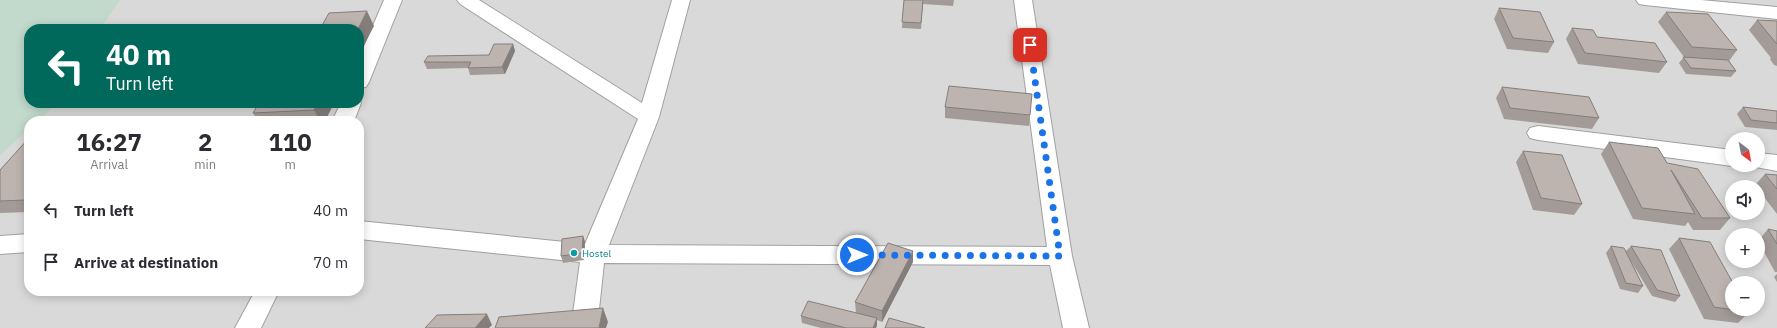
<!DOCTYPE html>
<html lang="en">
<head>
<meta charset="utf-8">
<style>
  body { margin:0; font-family:"IBM Plex Sans",sans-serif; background:#f2f2f3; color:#2b2b33; height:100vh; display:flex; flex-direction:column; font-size:15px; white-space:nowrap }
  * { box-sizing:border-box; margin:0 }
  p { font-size:13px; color:#7c7c81 }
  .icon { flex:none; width:22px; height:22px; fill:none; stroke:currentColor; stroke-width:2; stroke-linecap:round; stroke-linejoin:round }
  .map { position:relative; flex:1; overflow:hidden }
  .drawer { position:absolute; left:24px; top:116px; width:340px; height:180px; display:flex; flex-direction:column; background:#fff; border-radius:16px; box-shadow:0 2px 10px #0003 }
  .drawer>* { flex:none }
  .top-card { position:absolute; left:24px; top:24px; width:340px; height:84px; border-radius:16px; box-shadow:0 2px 10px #0003; background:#00695c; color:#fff; overflow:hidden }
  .needle { width:26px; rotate:148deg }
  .fabs { position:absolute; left:1725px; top:132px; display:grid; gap:8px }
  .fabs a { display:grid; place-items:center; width:40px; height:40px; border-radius:50%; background:#fff; box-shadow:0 2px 10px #0003; font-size:20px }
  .pin { position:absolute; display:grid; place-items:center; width:34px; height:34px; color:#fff; margin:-17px; border-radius:8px; box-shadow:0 2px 6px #0006 }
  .me { position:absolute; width:44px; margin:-22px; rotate:90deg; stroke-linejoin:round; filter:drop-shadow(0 0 3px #0008) }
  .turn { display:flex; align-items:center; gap:14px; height:84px; padding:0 16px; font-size:18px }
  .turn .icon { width:52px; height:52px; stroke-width:2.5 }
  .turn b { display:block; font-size:28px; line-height:34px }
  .eta { display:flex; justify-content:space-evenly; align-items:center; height:68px; text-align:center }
  .eta b { font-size:24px; font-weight:700; line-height:28px }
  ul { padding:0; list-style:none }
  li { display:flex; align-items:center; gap:12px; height:52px; padding:0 16px }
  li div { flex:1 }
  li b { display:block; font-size:15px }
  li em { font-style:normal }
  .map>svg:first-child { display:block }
</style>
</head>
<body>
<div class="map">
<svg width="1777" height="328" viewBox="0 0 1777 328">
  <rect width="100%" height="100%" fill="#ede9e3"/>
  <path fill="#dad9d9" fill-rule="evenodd" d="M0 0H1777V328H0ZM29 29H359V103H29ZM29 121H359V291H29ZM1732 139H1758V165H1732ZM1732 187H1758V213H1732ZM1732 235H1758V261H1732ZM1732 283H1758V309H1732Z"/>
  <polygon fill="#c1dacc" points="0,0 120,0 100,29 29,29 29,103 54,103 49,111 38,121 29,121 29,129 0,155"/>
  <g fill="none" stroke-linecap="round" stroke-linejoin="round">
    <defs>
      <g id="minor">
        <polygon points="384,0 402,0 369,82 366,87 359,88 359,58"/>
        <polygon points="457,0 479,0 642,103 672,0 690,0 659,117 609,245 1047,247 1014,0 1032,0 1072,256 1089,328 1063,328 1050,265 604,263 597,328 571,328 580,262 359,239 359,221 585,244 638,119 460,4"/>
        <polygon points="1636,0 1701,0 1777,7 1777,19 1645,5 1639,4"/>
        <polygon points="359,99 361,103 354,121 332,121 341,103 359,103"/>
        <polygon points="1538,126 1732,150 1732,165 1734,165 1732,166 1538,140 1530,138 1527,133 1530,128"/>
        <polygon points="1758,153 1777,155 1777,171 1750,166 1749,165 1758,165"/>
        <polygon points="29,234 29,252 0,254 0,236"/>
        <polygon points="255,291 279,291 261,328 235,328"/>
      </g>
    </defs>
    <use href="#minor" stroke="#a0a0a0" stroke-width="2"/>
    <use href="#minor" fill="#fff" fill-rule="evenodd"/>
  </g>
  <g fill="#a39b97">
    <polygon points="904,0 954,0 953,6 923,4 921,29 902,28"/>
    <polygon points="1499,8 1554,42 1548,53 1507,49 1494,19"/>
    <polygon points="1666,12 1737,50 1729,61 1736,71 1731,77 1686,74 1679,63 1684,57 1658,22"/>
    <polygon points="1757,20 1777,21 1777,66 1774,65 1770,59 1771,58 1749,30"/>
    <polygon points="1572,28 1597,37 1667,62 1659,73 1578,64 1566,39"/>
    <polygon points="513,44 515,51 505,74 470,75 468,68 427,69 424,62 489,55"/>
    <polygon points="1502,87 1599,118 1592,129 1504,119 1496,98"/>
    <polygon points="259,103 334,103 325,121 258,121 253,113"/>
    <polygon points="945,107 1030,115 1029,126 945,118"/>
    <polygon points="1743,107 1777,111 1777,130 1745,127 1737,114"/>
    <polygon points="29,138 29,212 0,213 0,170"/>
    <polygon points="1609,142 1667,163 1730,218 1720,230 1693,230 1688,222 1685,226 1633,219 1601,154"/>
    <polygon points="1523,151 1582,204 1574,215 1533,210 1516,162"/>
    <polygon points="1765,174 1777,175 1777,214 1758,189 1758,187 1757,187 1755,185"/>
    <polygon points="1768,229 1777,231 1777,272 1775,272 1758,241"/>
    <polygon points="583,236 585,242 584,260 563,263 561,256"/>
    <polygon points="1679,238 1749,312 1738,323 1704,319 1669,249"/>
    <polygon points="1611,246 1626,251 1631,246 1680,296 1675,302 1652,296 1631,261 1643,286 1638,293 1620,289 1606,253"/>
    <polygon points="913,262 882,322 877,320 877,325 876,328 821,328 802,323 801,316 856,313 855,302"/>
    <polygon points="1777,274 1777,282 1774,277"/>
  </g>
  <g fill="#847e7b">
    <polygon points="367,11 374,26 359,55 359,29 358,29"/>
    <polygon points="513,44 515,51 505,74 502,67"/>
    <polygon points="318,103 334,103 325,121 320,121 314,110"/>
    <polygon points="29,197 29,204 26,200"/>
    <polygon points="583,236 585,242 584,260 582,253"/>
    <polygon points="913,251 913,262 882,322 882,311"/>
    <polygon points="603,308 608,322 606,328 599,328"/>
    <polygon points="487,314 492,325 489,328 475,328"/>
    <polygon points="877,318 877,325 876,328 873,328"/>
  </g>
  <g fill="#bdb4b0" stroke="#847e7b">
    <polygon points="904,0 923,0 921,23 902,22"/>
    <polygon points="1499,8 1540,12 1554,42 1513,38"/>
    <polygon points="367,11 358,29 320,29 329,13"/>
    <polygon points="1666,12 1708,14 1737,50 1692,47"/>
    <polygon points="1757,20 1777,21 1777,44"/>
    <polygon points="1572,28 1593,30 1597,37 1655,43 1667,62 1585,53"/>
    <polygon points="494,44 513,44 502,67 468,68 471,62 424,62 428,56 489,55"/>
    <polygon points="1683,57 1728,60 1736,71 1691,68"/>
    <polygon points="949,86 1032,94 1030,115 945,107"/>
    <polygon points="1502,87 1589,97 1599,118 1510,108"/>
    <polygon points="259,103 318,103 314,110 253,113"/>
    <polygon points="1743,107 1777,111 1777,123 1751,120"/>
    <polygon points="29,138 29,197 26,200 0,201 0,170"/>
    <polygon points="1609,142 1658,148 1667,163 1698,169 1730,218 1702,218 1671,170 1695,214 1642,208"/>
    <polygon points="1523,151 1562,155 1582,204 1541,198"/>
    <polygon points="1765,174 1777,175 1777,189"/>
    <polygon points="1768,229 1777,231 1777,244"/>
    <polygon points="583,236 582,253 561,256 562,239"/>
    <polygon points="1679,238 1710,242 1733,283 1732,283 1732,309 1747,309 1749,312 1714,307"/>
    <polygon points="888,243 913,251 882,311 855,302"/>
    <polygon points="1611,246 1624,248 1643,286 1626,283"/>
    <polygon points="1631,246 1661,250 1680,296 1657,290"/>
    <polygon points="808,301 877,318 873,328 846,328 801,316"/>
    <polygon points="603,308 599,328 495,328 499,317"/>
    <polygon points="487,314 475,328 425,328 437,315"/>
    <polygon points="889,318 925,328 885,328"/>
  </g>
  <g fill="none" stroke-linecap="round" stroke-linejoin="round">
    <polyline stroke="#1a73e8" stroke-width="7" stroke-dasharray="0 12.6" points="857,255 1060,256 1030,45"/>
  </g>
  <circle fill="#0f9aa8" stroke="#fff" stroke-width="1.5" cx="574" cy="253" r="4"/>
  <g text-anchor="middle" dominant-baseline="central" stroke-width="3.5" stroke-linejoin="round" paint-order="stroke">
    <g font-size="10" fill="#0d838f" stroke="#fff" text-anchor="start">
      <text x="582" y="253">Hostel</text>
    </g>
  </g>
</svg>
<div class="fabs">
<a><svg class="needle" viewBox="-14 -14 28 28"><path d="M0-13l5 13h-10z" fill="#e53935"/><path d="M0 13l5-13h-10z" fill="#7c7c81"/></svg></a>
<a><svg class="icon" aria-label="sound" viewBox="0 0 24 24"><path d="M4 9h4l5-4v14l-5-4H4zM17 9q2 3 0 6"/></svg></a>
<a>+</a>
<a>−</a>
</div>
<div class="pin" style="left:1030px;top:45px;background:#d93025"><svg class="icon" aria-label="arrive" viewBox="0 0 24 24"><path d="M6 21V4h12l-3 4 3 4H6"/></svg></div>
<svg class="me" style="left:857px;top:255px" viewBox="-20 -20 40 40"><circle r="17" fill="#1a73e8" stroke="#fff" stroke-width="3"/><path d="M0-11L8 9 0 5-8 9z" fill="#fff"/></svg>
<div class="top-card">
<div class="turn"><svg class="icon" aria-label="left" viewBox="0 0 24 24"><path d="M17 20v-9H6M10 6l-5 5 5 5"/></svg><div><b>40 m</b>Turn left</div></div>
</div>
<section class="drawer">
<div class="eta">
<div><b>16:27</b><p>Arrival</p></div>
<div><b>2</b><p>min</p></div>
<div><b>110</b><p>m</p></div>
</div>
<ul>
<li><svg class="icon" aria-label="left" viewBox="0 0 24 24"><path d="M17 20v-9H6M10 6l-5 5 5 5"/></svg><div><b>Turn left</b></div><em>40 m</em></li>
<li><svg class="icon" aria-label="arrive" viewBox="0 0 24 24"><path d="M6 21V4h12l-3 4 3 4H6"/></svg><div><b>Arrive at destination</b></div><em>70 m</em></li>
</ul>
</section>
</div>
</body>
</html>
